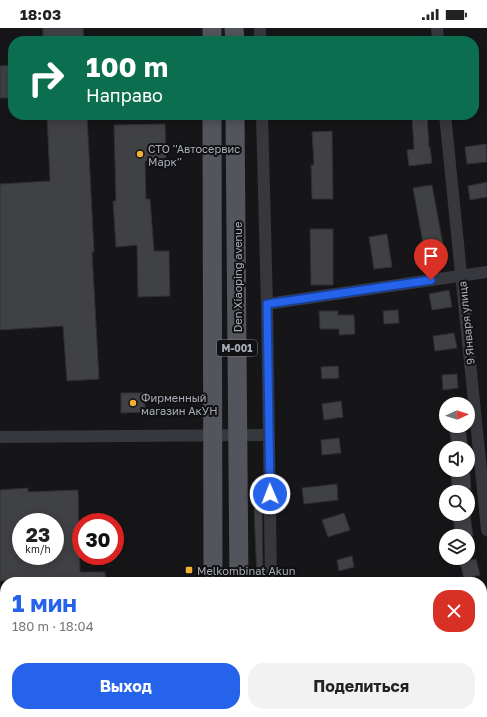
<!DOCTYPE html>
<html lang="ru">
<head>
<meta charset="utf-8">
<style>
  body { margin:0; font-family:"Golos Text",sans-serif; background:#f2f2f2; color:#222; height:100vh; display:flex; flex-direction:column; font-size:15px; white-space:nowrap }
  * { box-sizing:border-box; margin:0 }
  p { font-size:13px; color:#767676 }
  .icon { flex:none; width:22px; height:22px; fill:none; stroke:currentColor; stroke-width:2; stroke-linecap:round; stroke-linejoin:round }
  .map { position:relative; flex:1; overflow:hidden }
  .details { position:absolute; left:0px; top:549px; width:487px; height:140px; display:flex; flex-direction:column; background:#fff; border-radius:16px 16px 0 0; box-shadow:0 2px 10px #0003 }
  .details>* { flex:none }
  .top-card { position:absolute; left:8px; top:8px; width:471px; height:84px; border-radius:16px; box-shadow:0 2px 10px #0003; background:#0b6e4f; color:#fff; overflow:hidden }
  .needle { width:26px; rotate:87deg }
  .fabs { position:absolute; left:439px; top:369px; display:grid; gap:8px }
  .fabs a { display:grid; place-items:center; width:36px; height:36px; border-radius:50%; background:#fff; box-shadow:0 2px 10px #0003; font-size:20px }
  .speed { position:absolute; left:12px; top:485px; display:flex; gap:8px; font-size:20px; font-weight:700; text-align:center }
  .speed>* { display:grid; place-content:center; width:52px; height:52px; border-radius:50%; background:#fff; box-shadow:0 2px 10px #0003; line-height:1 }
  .speed small { font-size:10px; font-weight:400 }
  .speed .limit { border:6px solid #d22; background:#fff; color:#111 }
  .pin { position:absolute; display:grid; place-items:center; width:34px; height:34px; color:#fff; margin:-41px -17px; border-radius:50% 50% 50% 0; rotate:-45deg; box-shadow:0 0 4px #0007 }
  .pin .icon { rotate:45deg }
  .me { position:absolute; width:44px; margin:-22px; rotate:359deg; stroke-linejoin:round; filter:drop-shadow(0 0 3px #0008) }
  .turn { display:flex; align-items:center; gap:14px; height:84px; padding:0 12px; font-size:18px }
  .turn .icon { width:52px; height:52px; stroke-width:2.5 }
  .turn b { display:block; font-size:28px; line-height:34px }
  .round { display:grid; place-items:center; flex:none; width:42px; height:42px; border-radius:16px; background:#f2f2f2 }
  .headline { display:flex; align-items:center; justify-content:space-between; height:68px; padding:0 12px }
  h1 { font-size:24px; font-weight:700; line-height:30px; color:#2563eb }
  .action { display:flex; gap:8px; margin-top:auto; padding:8px 12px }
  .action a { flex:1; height:46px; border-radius:16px; background:#2563eb; color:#fff; font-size:16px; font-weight:700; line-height:46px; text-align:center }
  .action a+a { background:#f2f2f2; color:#222 }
  .status { display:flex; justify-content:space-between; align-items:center; height:28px; padding:0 20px; background:#fff; direction:ltr }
  .status svg { height:11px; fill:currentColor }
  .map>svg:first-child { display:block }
</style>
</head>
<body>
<div class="status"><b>18:03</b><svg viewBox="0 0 49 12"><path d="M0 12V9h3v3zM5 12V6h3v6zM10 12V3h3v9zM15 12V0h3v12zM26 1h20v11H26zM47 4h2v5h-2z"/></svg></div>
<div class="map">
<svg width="487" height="689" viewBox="0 0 487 689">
  <rect width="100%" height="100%" fill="#161618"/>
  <g fill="#404145" stroke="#303034" fill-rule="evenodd">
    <polygon points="43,0 83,0 84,13 43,13"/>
    <polygon points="13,37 13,70 0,70 0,38"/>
    <polygon points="47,87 87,87 94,224 92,224 99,351 67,353 63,298 0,302 0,156 50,153"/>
    <polygon points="419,87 427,87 429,119 430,119 432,135 409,138 407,122 414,121 412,88"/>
    <polygon points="165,96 166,133 145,133 146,171 150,171 154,223 169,223 170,268 138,269 137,217 116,219 113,173 116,173 114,97"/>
    <polygon points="332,103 333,171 312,171 311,137 314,137 312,104"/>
    <polygon points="486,116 487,134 467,136 465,119"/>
    <polygon points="487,154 487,169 470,172 468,158"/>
    <polygon points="432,157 446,233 427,237 413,160"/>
    <polygon points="310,201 333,201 333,257 311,257"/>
    <polygon points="387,206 392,239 374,241 369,209"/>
    <polygon points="449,262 452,279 432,282 429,266"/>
    <polygon points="398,282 399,295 384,296 383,283"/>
    <polygon points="319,283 338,283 338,287 354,287 355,306 339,307 339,301 320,301"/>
    <polygon points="454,305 457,320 435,323 433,308"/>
    <polygon points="338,338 339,350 322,351 321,339"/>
    <polygon points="457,346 458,360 443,362 442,347"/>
    <polygon points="121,365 145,365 145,384 121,385"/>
    <polygon points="341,373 343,389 324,392 322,376"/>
    <polygon points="449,398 465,398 468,420 452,420"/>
    <polygon points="339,410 341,425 322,427 321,412"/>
    <polygon points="470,445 471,461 452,462 451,446"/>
    <polygon points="337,456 338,472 304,476 302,460"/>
    <path d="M28 460V464L78 462 80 544H105L106 554H36V552L0 553V462ZM21 494H55V528H21Z"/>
    <polygon points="262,480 263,549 257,549 254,481"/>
    <polygon points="344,485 350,502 328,509 322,492"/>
    <polygon points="453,486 470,486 473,508 455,508"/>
    <polygon points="352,528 354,539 339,543 337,532"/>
    <polygon points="476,531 480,547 464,551 460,534"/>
  </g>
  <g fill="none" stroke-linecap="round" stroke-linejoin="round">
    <g stroke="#37383d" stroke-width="6">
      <polyline points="0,675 5,675"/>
      <polyline points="78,684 81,689"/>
    </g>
    <g stroke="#37383d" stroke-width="12">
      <polyline points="260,0 260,13"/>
      <polyline points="437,0 438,13"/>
      <polyline points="262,87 267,276 271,554"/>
      <polyline points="445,87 487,502"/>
      <polyline points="267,276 487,244"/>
      <polyline points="0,409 269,407"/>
      <polyline points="273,684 273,689"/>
    </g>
    <g stroke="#53555c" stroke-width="19">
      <polyline points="212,0 212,13"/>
      <polyline points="234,0 235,13"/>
      <polyline points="212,87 213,554"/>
      <polyline points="235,87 239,554"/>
      <polyline points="215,684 215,689"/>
      <polyline points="239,684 239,689"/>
    </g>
  </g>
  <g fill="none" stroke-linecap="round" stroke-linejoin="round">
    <defs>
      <polyline id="route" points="270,466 267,276 431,252"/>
    </defs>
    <use href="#route" stroke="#184099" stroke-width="10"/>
    <use href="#route" stroke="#2563eb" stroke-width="7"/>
  </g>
  <g fill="#f2b134" stroke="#111113" stroke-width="1.5">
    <circle cx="140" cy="126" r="4"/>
    <circle cx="133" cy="375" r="4"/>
    <rect x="185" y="538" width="8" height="8" rx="2"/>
  </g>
  <g text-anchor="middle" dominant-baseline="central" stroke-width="4" stroke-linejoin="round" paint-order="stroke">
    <rect fill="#111113" stroke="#7b7e86" stroke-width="1" x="217" y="312" width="40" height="16" rx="3"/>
    <g font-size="10" font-weight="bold" fill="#a8adb8">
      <text x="237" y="320">M-001</text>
    </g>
    <g font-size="11" fill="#a8adb8" stroke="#111113" text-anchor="start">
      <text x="148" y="120">СТО ''Автосервис<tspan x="148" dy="13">Марк''</tspan></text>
      <text x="141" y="369">Фирменный<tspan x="141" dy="13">магазин АкУН</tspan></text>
      <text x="197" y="542">Melkombinat Akun</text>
    </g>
    <g font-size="11" fill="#a8adb8" stroke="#111113">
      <text transform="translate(237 249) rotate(-90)">Den Xiaoping avenue</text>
      <text transform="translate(466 295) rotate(-96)">9 Января улица</text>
    </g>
  </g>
</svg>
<div class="fabs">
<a><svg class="needle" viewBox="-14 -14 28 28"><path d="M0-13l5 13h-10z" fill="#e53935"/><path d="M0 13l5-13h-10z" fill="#767676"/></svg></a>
<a><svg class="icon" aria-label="sound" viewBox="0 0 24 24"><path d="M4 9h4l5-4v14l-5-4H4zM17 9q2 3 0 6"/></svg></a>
<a><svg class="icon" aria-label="search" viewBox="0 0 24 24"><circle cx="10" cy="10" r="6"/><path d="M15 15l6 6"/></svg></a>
<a><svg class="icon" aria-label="layers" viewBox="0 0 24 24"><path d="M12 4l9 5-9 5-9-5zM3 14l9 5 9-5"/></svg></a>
</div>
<div class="speed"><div>23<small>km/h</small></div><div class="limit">30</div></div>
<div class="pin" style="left:431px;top:252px;background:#d93025"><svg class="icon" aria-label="arrive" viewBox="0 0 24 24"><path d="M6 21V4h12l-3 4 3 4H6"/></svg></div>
<svg class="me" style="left:270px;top:466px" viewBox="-20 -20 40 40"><circle r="17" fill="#2563eb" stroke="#fff" stroke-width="3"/><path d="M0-11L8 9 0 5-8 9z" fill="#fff"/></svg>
<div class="top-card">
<div class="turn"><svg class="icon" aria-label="right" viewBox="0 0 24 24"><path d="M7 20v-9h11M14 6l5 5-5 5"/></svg><div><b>100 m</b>Направо</div></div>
</div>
<section class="details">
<div class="headline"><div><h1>1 мин</h1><p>180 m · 18:04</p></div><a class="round" style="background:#d93025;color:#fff"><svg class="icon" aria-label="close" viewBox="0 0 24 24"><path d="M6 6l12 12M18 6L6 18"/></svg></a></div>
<div class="action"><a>Выход</a><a>Поделиться</a></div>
</section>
</div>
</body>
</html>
